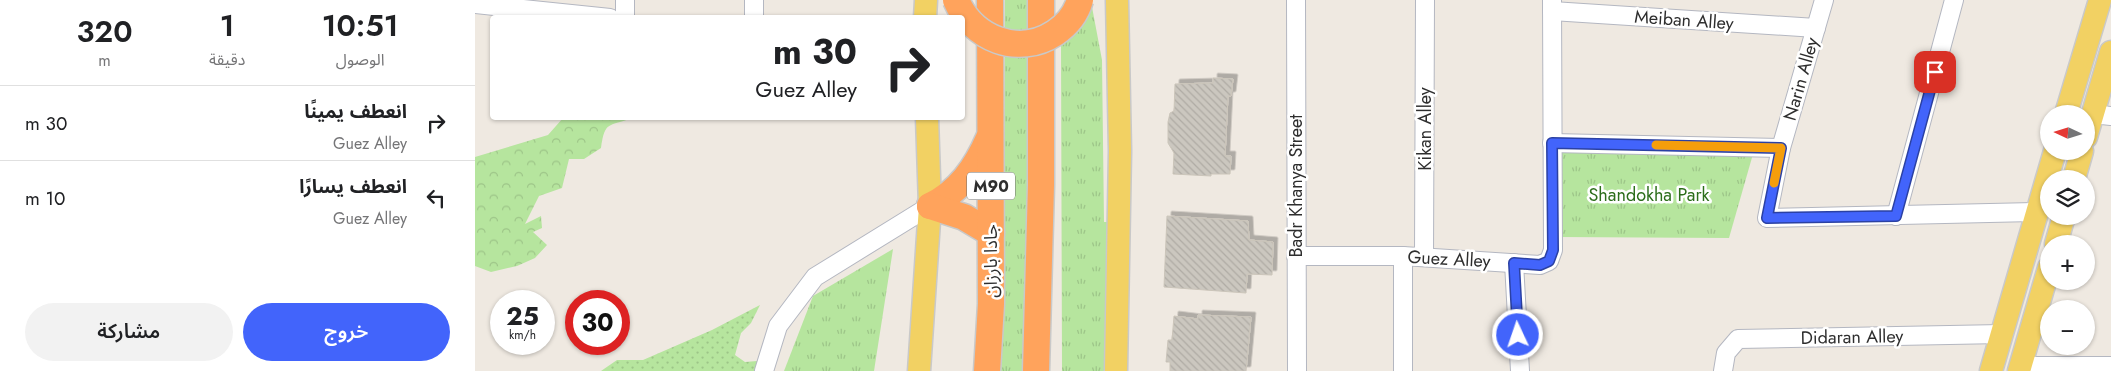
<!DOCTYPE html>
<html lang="ar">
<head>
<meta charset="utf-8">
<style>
  body { margin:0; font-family:Jost,"Noto Sans Arabic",sans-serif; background:#f2f2f2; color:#202124; direction:rtl; height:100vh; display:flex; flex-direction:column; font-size:19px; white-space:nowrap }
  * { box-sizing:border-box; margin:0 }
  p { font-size:16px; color:#757577 }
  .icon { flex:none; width:28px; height:28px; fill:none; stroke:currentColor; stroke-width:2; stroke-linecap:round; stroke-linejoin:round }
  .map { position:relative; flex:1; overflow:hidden; direction:ltr }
  .details { display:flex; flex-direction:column; background:#fff; width:475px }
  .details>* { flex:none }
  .guide { position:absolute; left:15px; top:15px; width:475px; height:105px; border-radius:5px; box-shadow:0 1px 4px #0004; direction:rtl; background:#fff; color:#202124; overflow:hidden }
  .needle { width:32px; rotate:274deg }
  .tools { position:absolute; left:1565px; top:105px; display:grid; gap:10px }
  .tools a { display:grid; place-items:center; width:55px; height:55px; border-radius:50%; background:#fff; box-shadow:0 1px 4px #0004; font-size:25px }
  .speed { position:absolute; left:15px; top:290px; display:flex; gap:10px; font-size:25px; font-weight:700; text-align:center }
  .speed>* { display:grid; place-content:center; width:65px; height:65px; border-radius:50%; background:#fff; box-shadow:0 1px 4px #0004; line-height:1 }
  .speed small { font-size:12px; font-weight:400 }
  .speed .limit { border:8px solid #d22; background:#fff; color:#111 }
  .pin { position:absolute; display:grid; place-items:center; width:42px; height:42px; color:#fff; margin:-21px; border-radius:10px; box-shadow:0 2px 8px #0006 }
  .me { position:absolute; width:55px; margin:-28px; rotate:357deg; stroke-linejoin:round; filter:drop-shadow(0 0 4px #0008) }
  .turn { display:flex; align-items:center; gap:18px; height:105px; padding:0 25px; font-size:22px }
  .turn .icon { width:65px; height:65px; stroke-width:2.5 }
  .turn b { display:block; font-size:35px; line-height:42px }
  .eta { display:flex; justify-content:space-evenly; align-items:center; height:85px; text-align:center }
  .eta b { font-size:30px; font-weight:600; line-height:35px }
  .cta { display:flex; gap:10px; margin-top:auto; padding:10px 25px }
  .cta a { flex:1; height:58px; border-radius:30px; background:#4264fb; color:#fff; font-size:20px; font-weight:600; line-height:58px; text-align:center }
  .cta a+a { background:#f2f2f2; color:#202124 }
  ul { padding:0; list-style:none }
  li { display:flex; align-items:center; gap:15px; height:75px; padding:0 25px; border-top:1px solid #e0e0e0 }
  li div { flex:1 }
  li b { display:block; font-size:19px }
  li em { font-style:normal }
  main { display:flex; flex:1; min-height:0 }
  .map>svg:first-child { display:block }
</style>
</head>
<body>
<main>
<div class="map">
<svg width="1636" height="371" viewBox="0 0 1636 371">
  <defs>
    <pattern id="grass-tufts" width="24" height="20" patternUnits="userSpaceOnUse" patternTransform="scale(1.25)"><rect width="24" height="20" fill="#b6e59e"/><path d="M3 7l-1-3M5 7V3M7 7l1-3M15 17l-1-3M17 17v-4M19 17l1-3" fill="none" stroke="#9dc588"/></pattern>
    <pattern id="forest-crowns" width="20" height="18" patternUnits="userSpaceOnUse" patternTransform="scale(1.25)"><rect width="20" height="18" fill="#b6e59e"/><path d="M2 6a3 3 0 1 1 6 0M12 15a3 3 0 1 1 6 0" fill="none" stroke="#9dc588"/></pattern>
    <pattern id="garden-dots" width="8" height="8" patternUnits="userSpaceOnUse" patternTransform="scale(1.25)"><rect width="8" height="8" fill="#b6e59e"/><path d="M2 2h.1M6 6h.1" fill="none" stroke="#9dc588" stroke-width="1.8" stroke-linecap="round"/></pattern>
    <pattern id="building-back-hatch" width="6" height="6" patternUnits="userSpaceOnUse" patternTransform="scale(1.25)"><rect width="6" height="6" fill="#cbc7bf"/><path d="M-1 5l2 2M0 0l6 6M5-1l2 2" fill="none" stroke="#afaba4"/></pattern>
    <filter id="shadow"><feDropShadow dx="4.5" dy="-4.5" stdDeviation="0" flood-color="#0004"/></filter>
  </defs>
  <rect width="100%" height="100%" fill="#efe9e1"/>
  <g fill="url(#grass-tufts)">
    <polygon points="530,0 559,0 550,371 526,371 529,304"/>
    <polygon points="617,7 627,60 629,222 639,222 636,371 587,371 586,42 604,28"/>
    <polygon points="1084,152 1278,154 1254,238 1081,237"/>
    <polygon points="418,249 399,371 309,371 338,296"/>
  </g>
  <path fill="url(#forest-crowns)" d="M88 118H157C134 127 130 120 126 148L109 159H94L87 188 64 196 50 224 66 216 67 228 58 232 72 245 60 258 42 266 16 272 0 266V157L73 135Z"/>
  <polygon fill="url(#garden-dots)" points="285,305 276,323 266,333 260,355 270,362 282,361 280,371 126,371 142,360 168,360 237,330"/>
  <g fill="url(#building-back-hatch)" stroke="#cbc5ba" filter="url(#shadow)">
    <polygon points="738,78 758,79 756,96 753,96 750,156 756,156 755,174 736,174 736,176 698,174 699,153 693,143 693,122 695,113 699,111 700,84 738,83"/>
    <polygon points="692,216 773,221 774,240 798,242 797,275 772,274 771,293 689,287"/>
    <polygon points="723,315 776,317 771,371 695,371 695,362 691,362 693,340 697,340 699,316 723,319"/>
  </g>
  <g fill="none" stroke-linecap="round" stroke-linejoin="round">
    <defs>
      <g id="minor">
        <polyline points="821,0 822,371"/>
        <polyline points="1349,0 1306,148 1292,218 1562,212"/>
        <polyline points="0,4 135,18"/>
        <polyline points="1077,11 1341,28"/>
        <polyline points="150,18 150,0"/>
        <polyline points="279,18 279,0"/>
        <polyline points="1618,114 1636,116"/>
        <polyline points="1077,143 1306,148"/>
        <polyline points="1421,216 1479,0"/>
        <polyline points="821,256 928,256 1065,265 1074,261 1078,250 1077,0"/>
        <polyline points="928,256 928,371"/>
        <polyline points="949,257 950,0"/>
        <polyline points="1039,263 1045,371"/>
        <polyline points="1546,366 1636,366"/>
        <polyline points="289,371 303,326 340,277 455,206"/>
        <polyline points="1248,371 1251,353 1263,339 1527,334"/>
      </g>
      <g id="major">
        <polyline points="450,18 451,0"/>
        <polyline points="1591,114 1625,0"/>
        <polyline points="1611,137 1636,52"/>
        <polyline points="1599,179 1607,151"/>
        <polyline points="1581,244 1589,216"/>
        <polyline points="444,371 455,206 452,118"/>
        <polyline points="641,371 645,151 642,0"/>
        <polyline points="1516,371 1580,151"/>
        <polyline points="1544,371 1574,268"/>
      </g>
      <g id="highway">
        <path d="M455 206C484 192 501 168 514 138"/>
        <polyline points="455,206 489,217 516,233"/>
        <polyline points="512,371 516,304 515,0"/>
        <polyline points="561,371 566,185 566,0"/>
      </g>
    </defs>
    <use href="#minor" stroke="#b4b7c1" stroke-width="20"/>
    <use href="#major" stroke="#c9c9c9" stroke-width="25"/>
    <use href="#highway" stroke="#c9c9c9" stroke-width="29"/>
    <use href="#minor" stroke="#fff" stroke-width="18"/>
    <use href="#major" stroke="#f2d163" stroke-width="22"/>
    <use href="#highway" stroke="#ffa35c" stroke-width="26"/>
    <defs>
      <path id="highway-bridge" d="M481 0C498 39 543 57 580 33 592 25 601 14 605 0"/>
    </defs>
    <use href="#highway-bridge" stroke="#c9c9c9" stroke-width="29" stroke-linecap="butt"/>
    <use href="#highway-bridge" stroke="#ffa35c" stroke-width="26"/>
  </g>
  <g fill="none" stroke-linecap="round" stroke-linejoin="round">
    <defs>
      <polyline id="route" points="1043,335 1039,263 1065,265 1074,261 1078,250 1077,143 1306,148 1292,218 1421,216 1460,72"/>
    </defs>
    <use href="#route" stroke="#2b41a3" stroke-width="12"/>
    <use href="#route" stroke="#4264fb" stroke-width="9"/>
    <polyline stroke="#f59e0b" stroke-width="9" points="1181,145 1306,148 1299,183"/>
  </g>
  <g text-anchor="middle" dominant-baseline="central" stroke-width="5" stroke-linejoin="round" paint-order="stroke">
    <rect fill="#fff" stroke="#6d6d6d" stroke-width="1" x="492" y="172.5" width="48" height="27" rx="4"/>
    <g font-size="16" font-weight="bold" fill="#2e2e2e">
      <text x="516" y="186">M90</text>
    </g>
    <g font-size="18" fill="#2e2e2e" stroke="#fff">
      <text transform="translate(1209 20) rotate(4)">Meiban Alley</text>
      <text transform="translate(1326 79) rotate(-74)">Narin Alley</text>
      <text transform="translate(950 129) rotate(-90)">Kikan Alley</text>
      <text transform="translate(821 186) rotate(-90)">Badr Khanya Street</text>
      <text transform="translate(974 259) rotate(3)">Guez Alley</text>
      <text transform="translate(516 261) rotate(-90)">جادا بارزان</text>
      <text transform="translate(1377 337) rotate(-1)">Didaran Alley</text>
    </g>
    <g font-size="18" fill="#2c6e1b" stroke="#fff">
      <text x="1174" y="195">Shandokha Park</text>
    </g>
  </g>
</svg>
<div class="tools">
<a><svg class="needle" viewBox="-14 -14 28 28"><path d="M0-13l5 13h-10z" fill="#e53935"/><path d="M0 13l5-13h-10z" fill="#757577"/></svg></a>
<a><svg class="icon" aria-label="layers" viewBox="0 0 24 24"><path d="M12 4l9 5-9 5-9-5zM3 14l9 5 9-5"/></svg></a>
<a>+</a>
<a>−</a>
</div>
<div class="speed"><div>25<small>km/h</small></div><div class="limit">30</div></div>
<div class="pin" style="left:1460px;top:72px;background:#d93025"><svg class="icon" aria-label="arrive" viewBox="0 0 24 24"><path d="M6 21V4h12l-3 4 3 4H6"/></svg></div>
<svg class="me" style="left:1043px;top:335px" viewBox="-20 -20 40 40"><circle r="17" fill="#4264fb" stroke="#fff" stroke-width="3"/><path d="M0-11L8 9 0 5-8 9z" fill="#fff"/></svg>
<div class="guide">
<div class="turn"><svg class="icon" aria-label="right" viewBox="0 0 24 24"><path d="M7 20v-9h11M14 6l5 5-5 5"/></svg><div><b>30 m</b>Guez Alley</div></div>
</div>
</div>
<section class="details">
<div class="eta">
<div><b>10:51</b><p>الوصول</p></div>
<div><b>1</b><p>دقيقة</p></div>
<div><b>320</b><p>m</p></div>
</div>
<ul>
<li><svg class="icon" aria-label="right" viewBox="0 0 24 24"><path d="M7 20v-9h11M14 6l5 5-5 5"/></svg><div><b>انعطف يمينًا</b><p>Guez Alley</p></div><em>30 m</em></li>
<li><svg class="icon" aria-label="left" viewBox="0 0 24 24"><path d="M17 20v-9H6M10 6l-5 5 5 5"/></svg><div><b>انعطف يسارًا</b><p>Guez Alley</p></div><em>10 m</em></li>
</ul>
<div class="cta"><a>خروج</a><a>مشاركة</a></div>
</section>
</main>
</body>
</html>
